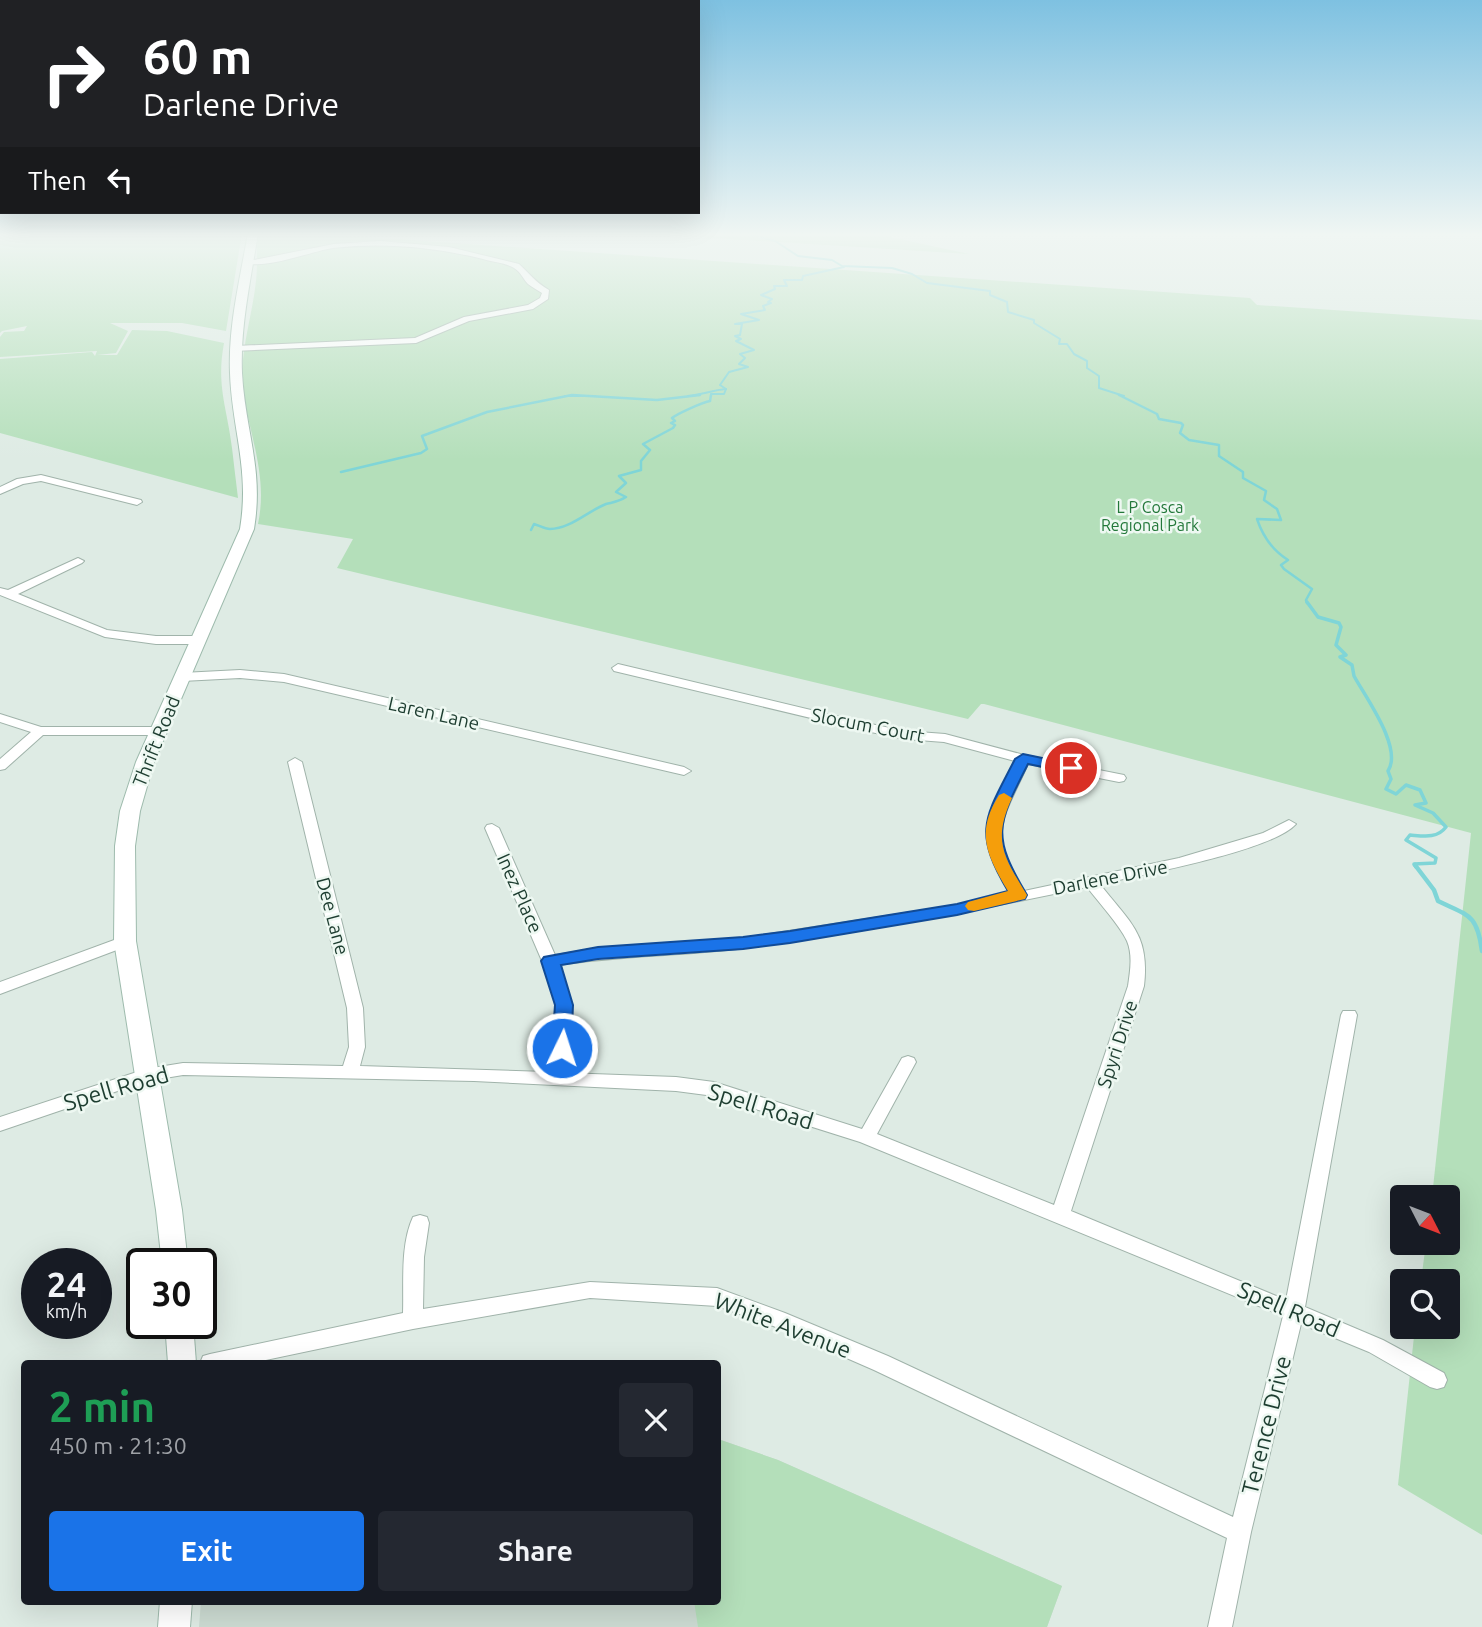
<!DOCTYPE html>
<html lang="en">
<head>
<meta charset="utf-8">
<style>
  body { margin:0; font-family:Ubuntu,sans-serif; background:#242831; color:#f1f3f6; height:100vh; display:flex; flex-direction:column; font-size:26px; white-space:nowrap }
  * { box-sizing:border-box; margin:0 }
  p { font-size:23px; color:#9ea1a6 }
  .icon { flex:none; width:38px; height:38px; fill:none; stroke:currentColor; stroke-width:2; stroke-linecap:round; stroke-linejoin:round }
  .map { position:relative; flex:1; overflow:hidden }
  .drawer { position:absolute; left:21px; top:1360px; width:700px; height:245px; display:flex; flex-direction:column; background:#171b24; border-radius:7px; box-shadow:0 7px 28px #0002 }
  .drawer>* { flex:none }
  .guide { position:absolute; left:0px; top:0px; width:700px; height:214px; box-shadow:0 7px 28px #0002; background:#202124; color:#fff; overflow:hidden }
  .needle { width:46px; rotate:132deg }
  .fabs { position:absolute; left:1390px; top:1185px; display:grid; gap:14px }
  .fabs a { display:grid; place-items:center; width:70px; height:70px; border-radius:7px; background:#171b24; box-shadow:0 7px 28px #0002; font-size:35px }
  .speed { position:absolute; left:21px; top:1248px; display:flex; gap:14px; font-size:35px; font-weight:700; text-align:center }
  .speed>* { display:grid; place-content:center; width:91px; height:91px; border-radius:50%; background:#171b24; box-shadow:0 7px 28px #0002; line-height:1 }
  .speed small { font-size:18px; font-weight:400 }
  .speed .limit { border:4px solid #111; border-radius:10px; background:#fff; color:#111 }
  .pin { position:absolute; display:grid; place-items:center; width:60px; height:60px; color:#fff; margin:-30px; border:4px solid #fff; border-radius:50%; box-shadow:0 2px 7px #0007 }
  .me { position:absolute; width:77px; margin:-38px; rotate:4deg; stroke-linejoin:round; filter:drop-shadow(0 0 5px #0008) }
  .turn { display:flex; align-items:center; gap:24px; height:147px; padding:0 28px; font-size:32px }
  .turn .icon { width:91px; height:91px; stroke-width:2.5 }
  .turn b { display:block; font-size:49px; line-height:60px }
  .then { display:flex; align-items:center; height:66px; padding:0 28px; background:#0003; gap:14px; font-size:26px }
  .round { display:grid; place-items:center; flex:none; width:74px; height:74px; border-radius:7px; background:#242831 }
  .overview { display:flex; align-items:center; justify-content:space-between; height:119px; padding:0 28px }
  h1 { font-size:42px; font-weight:700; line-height:52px; color:#1e9e55 }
  .button { display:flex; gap:14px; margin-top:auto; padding:14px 28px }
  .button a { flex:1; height:80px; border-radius:7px; background:#1a73e8; color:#fff; font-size:28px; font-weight:700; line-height:80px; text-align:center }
  .button a+a { background:#242831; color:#f1f3f6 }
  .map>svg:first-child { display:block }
</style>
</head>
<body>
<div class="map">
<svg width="1482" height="1627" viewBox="0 0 1482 1627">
  <rect width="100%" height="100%" fill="#deebe4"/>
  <polygon fill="#ccdbd2" points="718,1439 778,1460 1062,1586 1047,1627 199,1627 201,1601 718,1601"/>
  <g fill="#b4dfba">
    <path d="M0 233H242L226 331 182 323H110L128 331 116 353 97 355H117L132 330 167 331 224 343C216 386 227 407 232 448 234 465 236 482 238 498L0 433V359L92 352 95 356 97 351 0 357V337L4 332 24 331 27 326 2 331 0 333Z"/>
    <path d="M260 233 381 238 1250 298 1257 305 1482 320V1535L1398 1485 1415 1327 1447 1326V1281H1421L1426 1243 1447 1242V1197H1432L1471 833 984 704H981L968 719 337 568 353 539 258 524C268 477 250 437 243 391 238 348 257 306 257 263 257 254 256 243 260 233Z"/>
    <polygon points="634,233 883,233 881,235 969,254"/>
    <polygon points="718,1439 778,1460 1062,1586 1047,1627 698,1627 694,1601 718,1601"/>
  </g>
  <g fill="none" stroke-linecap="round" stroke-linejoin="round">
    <g stroke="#7fd5d7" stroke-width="2">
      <polyline points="746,233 775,241 798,256 832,260 842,266 892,268 912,274 927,283 990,291 990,295 1007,302 1008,312 1034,320 1034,323 1060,339 1059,344 1067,344 1074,354 1087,361 1087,368 1099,376 1099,388 1124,396"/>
      <polyline points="565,396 595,396"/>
      <path d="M688 396C702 395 712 390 726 389"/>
      <polyline points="711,396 711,394 724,394 726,389 720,385 729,372 748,367 739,364 745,358 740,354 754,350 736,341 741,339 735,336 740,335 742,324 735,324 759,320 741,314 765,310 763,306 771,303 768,302 772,299 761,295 775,289 774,286 787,286 784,280 802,280 803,276 844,267"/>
    </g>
    <g stroke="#7fd5d7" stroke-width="2.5">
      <path d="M1119 395 1157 414 1159 419 1181 423 1183 425 1180 433 1189 440 1219 445V456L1243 472V478L1266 491 1264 500 1277 509 1281 520 1257 519C1263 537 1272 550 1288 560L1281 565 1284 569 1312 589 1306 600 1307 603"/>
      <polyline points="341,472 421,453 427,449 422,436 487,412 572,395 657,400 700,395"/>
      <path d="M531 530 534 524C538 525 545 529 550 529 570 529 588 511 606 504 614 502 618 502 626 497L616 492 626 483 619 476 641 470V461L650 450 643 444 673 428 675 425 671 423 675 421 672 418C677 414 703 402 710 401L711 395"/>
    </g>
    <path stroke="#7fd5d7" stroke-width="3.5" d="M1307 602 1318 617 1339 623 1341 627 1336 645 1346 655 1340 657 1352 665 1354 676C1366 698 1403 748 1388 771L1391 779 1386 789 1396 794 1406 785 1420 790 1426 803 1415 805 1433 813 1446 827C1437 839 1423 836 1410 835L1406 840 1436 858 1435 863 1414 864 1416 867"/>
    <path stroke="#7fd5d7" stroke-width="4.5" d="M1415 865 1434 890 1438 901C1469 916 1477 914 1482 951"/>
    <defs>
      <g id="street">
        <path d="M380 241 449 247 519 264C530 274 535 282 549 290L548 299 533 309 469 321 416 343 233 351V347L236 346 415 338 464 317 528 305 540 298 542 293C537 290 532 287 528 284 523 279 521 272 514 268 506 263 493 262 483 259 434 247 383 242 333 248 312 251 262 271 244 262L334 244Z"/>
        <polygon points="41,475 141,500 142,502 137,505 41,481 23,484 0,494 0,487 17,479"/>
        <polygon points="78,558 84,561 82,563 18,594 107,630 156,636 198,636 204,640 198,644 156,644 105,637 0,595 0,588 8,590"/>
        <path d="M618 664 861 722 905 731 945 734 1024 755 1124 775 1126 778 1124 781 1119 782 1028 764C1002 822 987 831 1024 891L1179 858 1263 833 1289 820 1296 824C1272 851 1140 875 1100 884 1130 923 1150 934 1144 986L1071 1211 1286 1300 1341 1015 1343 1011H1355L1357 1015 1305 1307 1383 1340 1444 1373 1447 1380 1444 1387 1437 1389 1430 1387 1369 1352 1301 1324 1251 1532 1232 1627H1208L1227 1538 874 1370 771 1325 717 1306 590 1298 413 1329 252 1363H200L203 1356 210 1354 403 1313C404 1283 400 1245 413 1217L420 1215 427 1217 429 1223 424 1257 423 1309 590 1282 717 1288 785 1313 888 1356 1233 1517 1283 1316 860 1142 714 1096 676 1091 474 1081 183 1075 147 1081 0 1131V1117L146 1069 183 1063 343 1066 349 1047 347 1008 288 762 295 758 302 762 363 1008 365 1047 360 1066 547 1072 556 1035V1005L542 961 485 828 487 825 492 824 499 828 555 955 598 948 743 938 957 905 1011 894C971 829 987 824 1015 761L944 742 905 739 861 730 614 671 612 668ZM1087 887C1099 903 1119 924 1127 941 1133 955 1130 972 1128 986L1054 1205 877 1134 916 1062 914 1058 908 1056 902 1058 862 1129 714 1082 676 1077 564 1073 572 1035V1005L559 965C621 955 683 956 745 948 860 933 974 911 1087 887Z"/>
        <polygon points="240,670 284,674 684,767 691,771 684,775 284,682 240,678 182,681 176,677 182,673"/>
        <polygon points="0,714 41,727 157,727 164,731 157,735 43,735 5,769 0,770 0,759 31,732 0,722"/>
        <polygon points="125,936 130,937 133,941 130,945 0,994 0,982"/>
      </g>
      <g id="secondary">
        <path d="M248 233H258C251 279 240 326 242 373 245 430 264 469 254 529L154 762 140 811 135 846 136 941 182 1210 188 1264H162L156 1210 114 941 115 846 120 811 136 762 240 529C250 469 232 430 230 373 228 326 240 279 248 233Z"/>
        <polygon points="165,1323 193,1323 196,1363 168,1363"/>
        <polygon points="160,1601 192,1601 190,1627 158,1627"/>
      </g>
    </defs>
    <use href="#street" stroke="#a0b3aa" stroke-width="2"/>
    <use href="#secondary" stroke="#9ebbad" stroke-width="2"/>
    <use href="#street" fill="#fff" fill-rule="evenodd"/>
    <use href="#secondary" fill="#fff" fill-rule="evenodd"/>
  </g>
  <linearGradient id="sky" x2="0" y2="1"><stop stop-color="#7ec1e1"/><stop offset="0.51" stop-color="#f0f6f3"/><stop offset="1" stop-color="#f0f6f3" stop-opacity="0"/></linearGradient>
  <rect width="1482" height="460" fill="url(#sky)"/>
  <path fill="#1a73e8" stroke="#114b97" stroke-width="2" d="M1023 754 1076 765 1078 768 1071 773 1028 764C997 825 991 835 1027 895L1025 899 957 915 790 943 743 949 598 959 561 965 573 1005 571 1048 569 1053H555L552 1048 555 1005 541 961 544 957 598 947 743 937 790 931 957 904 1008 891C972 830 985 818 1015 759Z"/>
  <path fill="#f59e0b" d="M1004 793 1012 798C992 841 1004 857 1027 895L1025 899 974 911 968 910 965 906 968 902 1008 891C987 856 975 833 999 795Z"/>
  <g text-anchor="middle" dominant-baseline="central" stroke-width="5" stroke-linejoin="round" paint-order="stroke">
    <g font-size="16" fill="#23783a" stroke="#eef8f2">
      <text x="1150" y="507">L P Cosca<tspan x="1150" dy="18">Regional Park</tspan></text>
    </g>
    <g font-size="19" fill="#1d3d30" stroke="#eef8f2">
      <text transform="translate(434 713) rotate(13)">Laren Lane</text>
      <text transform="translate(868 725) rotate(11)">Slocum Court</text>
      <text transform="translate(156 741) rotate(-68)">Thrift Road</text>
      <text transform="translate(1110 877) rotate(-11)">Darlene Drive</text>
      <text transform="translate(520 893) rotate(66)">Inez Place</text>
      <text transform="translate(333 916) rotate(75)">Dee Lane</text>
      <text transform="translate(1117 1044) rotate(-72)">Spyri Drive</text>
    </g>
    <g font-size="23" fill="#1d3d30" stroke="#eef8f2">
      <text transform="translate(116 1088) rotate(-16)">Spell Road</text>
      <text transform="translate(761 1106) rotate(17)">Spell Road</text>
      <text transform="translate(1289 1309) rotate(23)">Spell Road</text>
      <text transform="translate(783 1325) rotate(21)">White Avenue</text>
      <text transform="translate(1266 1425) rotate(-76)">Terence Drive</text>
    </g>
  </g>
</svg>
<div class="fabs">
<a><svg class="needle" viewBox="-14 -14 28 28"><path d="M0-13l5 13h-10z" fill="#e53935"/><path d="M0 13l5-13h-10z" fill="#9ea1a6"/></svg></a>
<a><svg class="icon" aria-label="search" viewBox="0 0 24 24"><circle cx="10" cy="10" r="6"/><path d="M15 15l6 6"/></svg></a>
</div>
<div class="speed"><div>24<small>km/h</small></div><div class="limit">30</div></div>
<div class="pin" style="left:1071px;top:768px;background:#d93025"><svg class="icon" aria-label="arrive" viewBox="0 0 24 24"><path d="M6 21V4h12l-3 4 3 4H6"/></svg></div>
<svg class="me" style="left:562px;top:1048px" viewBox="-20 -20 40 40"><circle r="17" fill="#1a73e8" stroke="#fff" stroke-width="3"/><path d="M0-11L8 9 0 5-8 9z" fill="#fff"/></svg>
<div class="guide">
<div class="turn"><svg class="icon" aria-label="right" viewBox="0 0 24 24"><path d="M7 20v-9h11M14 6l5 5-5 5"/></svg><div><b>60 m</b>Darlene Drive</div></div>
<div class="then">Then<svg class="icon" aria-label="left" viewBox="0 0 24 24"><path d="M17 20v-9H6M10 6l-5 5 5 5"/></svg></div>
</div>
<section class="drawer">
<div class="overview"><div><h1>2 min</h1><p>450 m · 21:30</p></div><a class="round"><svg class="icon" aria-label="close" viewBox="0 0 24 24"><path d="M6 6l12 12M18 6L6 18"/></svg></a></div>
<div class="button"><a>Exit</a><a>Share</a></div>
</section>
</div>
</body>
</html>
